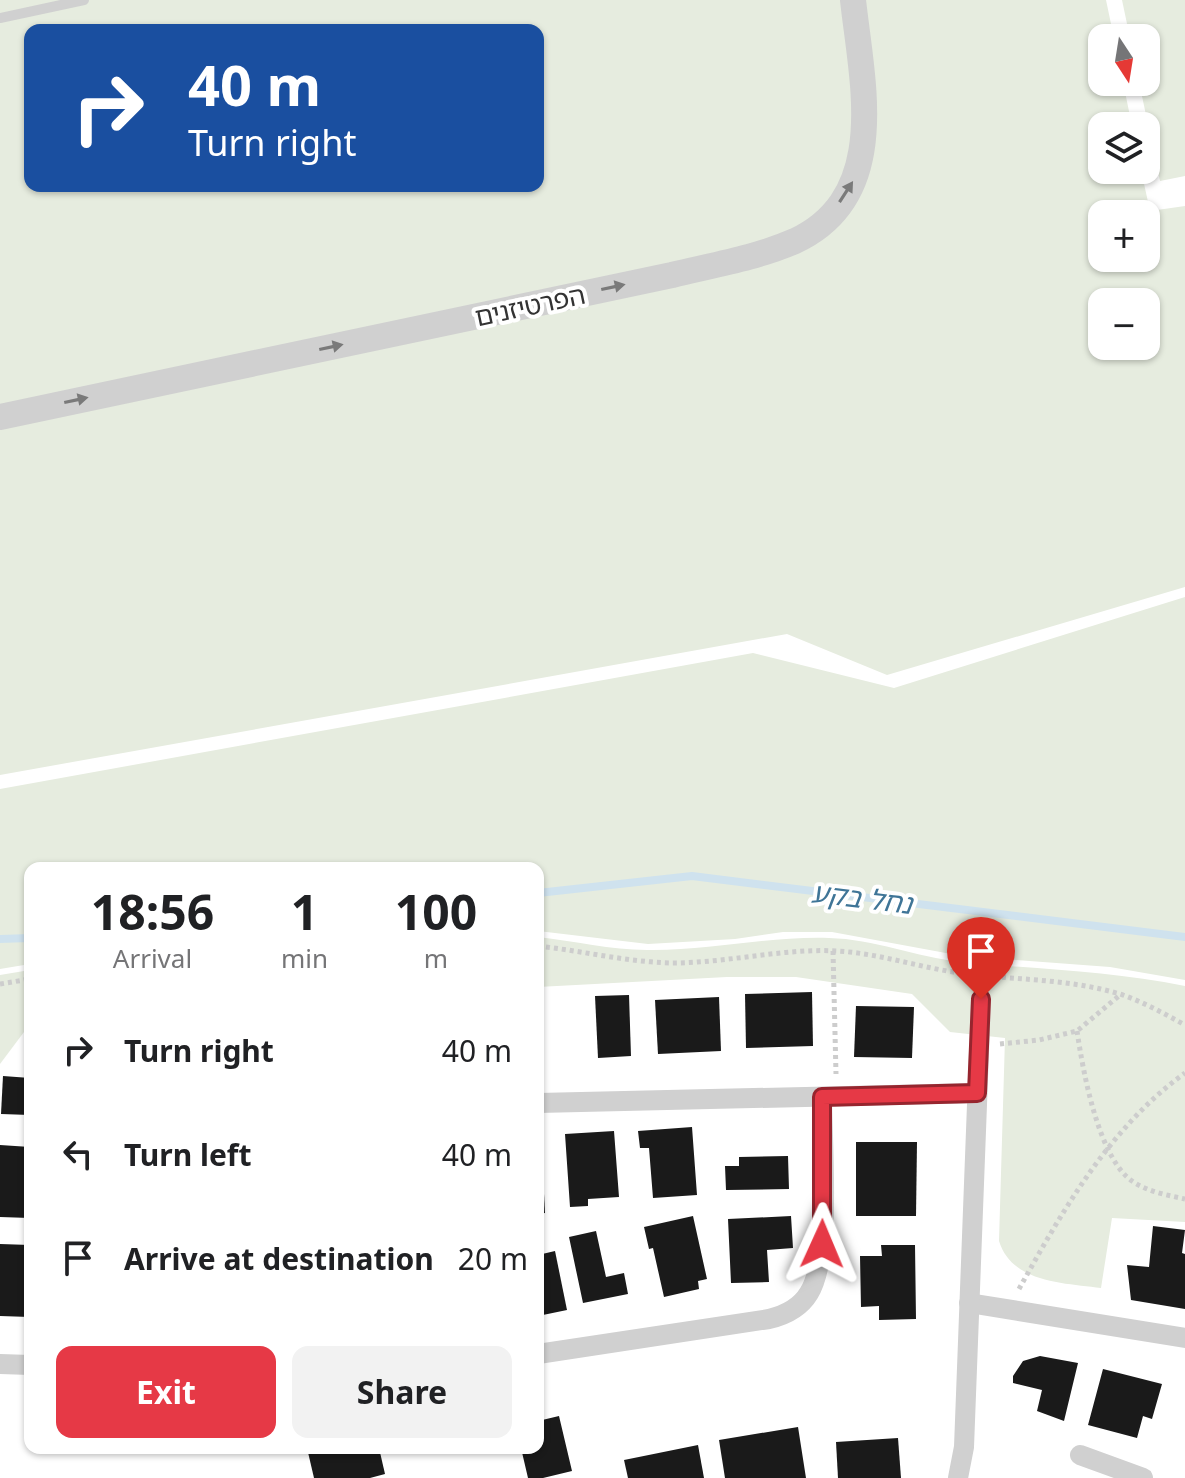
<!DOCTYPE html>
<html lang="en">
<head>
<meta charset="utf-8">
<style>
  body { margin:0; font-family:"Noto Sans","Noto Sans Hebrew",sans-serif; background:#f2f2f2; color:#202124; height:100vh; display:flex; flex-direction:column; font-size:30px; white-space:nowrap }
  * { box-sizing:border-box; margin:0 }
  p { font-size:26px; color:#757577 }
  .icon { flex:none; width:44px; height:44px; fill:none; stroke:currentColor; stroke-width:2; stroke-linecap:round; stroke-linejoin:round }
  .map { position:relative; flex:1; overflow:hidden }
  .panel { position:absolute; left:24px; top:862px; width:520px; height:592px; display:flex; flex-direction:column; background:#fff; border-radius:16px; box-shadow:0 2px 6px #0004 }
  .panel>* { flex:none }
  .hud { position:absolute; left:24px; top:24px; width:520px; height:168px; border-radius:16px; box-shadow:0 2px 6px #0004; background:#1a4fa0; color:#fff; overflow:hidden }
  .needle { width:52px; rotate:168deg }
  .fabs { position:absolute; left:1088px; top:24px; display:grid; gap:16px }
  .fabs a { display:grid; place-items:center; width:72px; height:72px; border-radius:16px; background:#fff; box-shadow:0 2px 6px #0004; font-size:40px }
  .pin { position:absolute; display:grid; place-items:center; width:68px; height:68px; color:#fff; margin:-82px -34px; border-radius:50% 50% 50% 0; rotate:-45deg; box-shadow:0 0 8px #0007 }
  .pin .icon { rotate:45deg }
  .me { position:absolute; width:88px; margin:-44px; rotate:1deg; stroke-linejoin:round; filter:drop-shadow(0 0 6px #0008) }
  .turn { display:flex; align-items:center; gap:28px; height:168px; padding:0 32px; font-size:36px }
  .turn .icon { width:104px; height:104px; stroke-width:2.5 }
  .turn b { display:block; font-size:56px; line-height:68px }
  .eta { display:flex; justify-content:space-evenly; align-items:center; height:136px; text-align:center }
  .eta b { font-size:48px; font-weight:700; line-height:56px }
  .cta { display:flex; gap:16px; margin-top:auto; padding:16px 32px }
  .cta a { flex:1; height:92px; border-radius:16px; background:#e63946; color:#fff; font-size:32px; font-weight:700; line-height:92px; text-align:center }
  .cta a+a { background:#f2f2f2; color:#202124 }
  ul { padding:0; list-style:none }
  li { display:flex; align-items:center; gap:24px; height:104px; padding:0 32px }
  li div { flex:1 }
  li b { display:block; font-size:30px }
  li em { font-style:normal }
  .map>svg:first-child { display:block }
</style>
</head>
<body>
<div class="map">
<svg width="1185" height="1478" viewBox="0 0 1185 1478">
  <rect width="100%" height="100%" fill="#fff"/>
  <g fill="#e6ecdf" fill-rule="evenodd">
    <path d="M0 0H1106L1114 38H1102V82H1123L1132 126H1102V170H1141L1150 211 1185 206V587L887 675 787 634 0 775ZM30 30H538V186H30ZM1102 214H1146V258H1102ZM1102 302H1146V346H1102Z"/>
    <polygon points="1122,0 1185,0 1185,176 1160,181 1139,82 1146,82 1146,38 1130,38"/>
    <polygon points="1185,597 1185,980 1110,967 962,956 832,932 783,932 735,939 648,944 538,931 538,868 30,868 30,964 0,969 0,789 753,653 894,688"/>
    <path d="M538 937C574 941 611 950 647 950 708 951 768 936 829 938 874 939 916 957 961 962 1036 969 1111 971 1185 986V1222L1112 1218 1101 1288C1064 1283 1012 1283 999 1241L1005 1038 950 1032 912 994 796 977H727L538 987Z"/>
    <polygon points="30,970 30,1024 0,1064 0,975"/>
  </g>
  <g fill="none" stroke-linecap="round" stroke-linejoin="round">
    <g stroke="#cfe2ee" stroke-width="8">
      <polyline points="538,893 692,876 1185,937"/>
      <polyline points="0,939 30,938"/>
    </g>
  </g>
  <g fill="#1a1a1a">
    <polygon points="812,992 813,1046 746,1048 745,994"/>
    <polygon points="629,995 631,1056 598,1058 595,996"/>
    <polygon points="719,997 721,1051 658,1054 655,1000"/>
    <polygon points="856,1006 914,1007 912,1058 854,1057"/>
    <polygon points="3,1076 30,1078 30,1115 1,1114"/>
    <polygon points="692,1127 697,1195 653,1198 649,1148 640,1148 638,1131"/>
    <polygon points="614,1131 619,1197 588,1199 588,1206 570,1207 565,1134"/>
    <polygon points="541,1136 545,1213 538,1214 538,1137"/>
    <polygon points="856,1142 917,1142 916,1216 856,1216"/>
    <polygon points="0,1145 30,1147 30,1218 0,1217"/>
    <polygon points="788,1156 789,1189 726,1190 725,1166 739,1166 739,1157"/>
    <polygon points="693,1216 707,1279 698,1281 699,1289 664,1297 653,1248 649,1249 644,1227"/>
    <polygon points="791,1216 793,1248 767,1250 769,1282 731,1283 728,1219"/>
    <polygon points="1153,1226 1185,1230 1182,1253 1185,1254 1185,1309 1131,1300 1127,1265 1149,1267"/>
    <polygon points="596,1231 606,1277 624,1273 628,1294 583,1303 569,1237"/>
    <polygon points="0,1244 30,1245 30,1317 0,1316"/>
    <polygon points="881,1245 915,1245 916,1319 879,1320 879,1306 861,1307 860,1256 882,1256"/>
    <polygon points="555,1251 567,1310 538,1316 538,1255"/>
    <polygon points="1040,1356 1078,1363 1064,1421 1037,1411 1042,1390 1013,1383 1013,1376 1023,1361"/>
    <polygon points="1103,1369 1162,1384 1152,1419 1143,1416 1137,1438 1088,1425"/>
    <polygon points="559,1416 572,1471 543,1478 528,1478 521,1448 538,1448 538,1421"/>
    <polygon points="798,1427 806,1478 725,1478 719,1440"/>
    <polygon points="898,1438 901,1478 838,1478 836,1442"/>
    <polygon points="698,1445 704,1478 628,1478 624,1460"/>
    <polygon points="307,1448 379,1448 385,1474 370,1478 314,1478"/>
  </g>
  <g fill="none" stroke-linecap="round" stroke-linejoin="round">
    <g stroke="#cdcdcd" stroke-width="5" stroke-dasharray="4 4" stroke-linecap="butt">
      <path d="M538 946C583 951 627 962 672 963 728 963 782 948 838 951 885 954 929 971 977 975"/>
      <polyline points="833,951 836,1074"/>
      <path d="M986 976C1032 980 1079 981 1123 995 1145 1003 1165 1014 1185 1025"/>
      <polyline points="0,984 30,979"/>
      <path d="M1077 1031C1083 1071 1098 1157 1132 1181 1148 1192 1167 1195 1185 1199"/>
      <polyline points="1000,1044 1039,1040 1077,1031 1120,995"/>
      <path d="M1019 1289C1063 1210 1110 1127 1185 1073"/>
    </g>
    <polyline stroke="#d0d0d0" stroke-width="10" points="0,18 84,0"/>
    <g stroke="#d0d0d0" stroke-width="20">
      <polyline points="538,1103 977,1093"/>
      <polyline points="969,1303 1185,1338"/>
      <path d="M538 1354 769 1319C786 1315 800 1308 809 1293 832 1256 822 1143 822 1097"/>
      <polyline points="0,1364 30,1365"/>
      <polyline points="1080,1455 1143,1478"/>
      <polyline points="958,1478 964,1447 981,999"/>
    </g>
    <path stroke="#d0d0d0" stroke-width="26" d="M0 417 672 275C713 265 756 258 795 241 891 196 862 83 853 0"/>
  </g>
  <defs><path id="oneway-solid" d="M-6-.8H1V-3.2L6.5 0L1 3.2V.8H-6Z" transform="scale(2)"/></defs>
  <g fill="#7a7a7a">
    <use href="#oneway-solid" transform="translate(846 192) rotate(-57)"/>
    <use href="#oneway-solid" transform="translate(613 287) rotate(-12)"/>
    <use href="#oneway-solid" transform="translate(331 347) rotate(-12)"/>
    <use href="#oneway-solid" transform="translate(76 400) rotate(-12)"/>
  </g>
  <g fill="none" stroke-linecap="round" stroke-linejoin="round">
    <defs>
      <polyline id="route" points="822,1244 822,1097 977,1093 981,999"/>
    </defs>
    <use href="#route" stroke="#96252e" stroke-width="20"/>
    <use href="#route" stroke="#e63946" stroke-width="14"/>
  </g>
  <g text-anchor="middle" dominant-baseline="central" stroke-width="8" stroke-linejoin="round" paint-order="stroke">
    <g font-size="26" fill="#333" stroke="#fff">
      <text transform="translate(530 305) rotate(-12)">הפרטיזנים</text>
    </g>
    <g font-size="28" font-style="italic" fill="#3f7597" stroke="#fff">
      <text transform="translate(862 897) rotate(7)">נחל בקע</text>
    </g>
  </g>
</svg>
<div class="fabs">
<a><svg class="needle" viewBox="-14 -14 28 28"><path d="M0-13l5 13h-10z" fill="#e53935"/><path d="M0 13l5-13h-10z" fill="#757577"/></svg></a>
<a><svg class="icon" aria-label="layers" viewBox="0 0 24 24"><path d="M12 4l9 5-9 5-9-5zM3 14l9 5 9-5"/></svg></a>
<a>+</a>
<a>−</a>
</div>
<div class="pin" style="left:981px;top:999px;background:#d93025"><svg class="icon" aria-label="arrive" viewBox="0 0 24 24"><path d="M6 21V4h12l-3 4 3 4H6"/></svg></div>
<svg class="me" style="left:822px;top:1244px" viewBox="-20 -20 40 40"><path d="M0-17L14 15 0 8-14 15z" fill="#e63946" stroke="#fff" stroke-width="4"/></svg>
<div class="hud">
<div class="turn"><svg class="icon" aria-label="right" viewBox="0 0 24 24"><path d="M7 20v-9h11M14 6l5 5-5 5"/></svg><div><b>40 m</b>Turn right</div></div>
</div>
<section class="panel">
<div class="eta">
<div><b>18:56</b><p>Arrival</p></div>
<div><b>1</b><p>min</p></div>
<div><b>100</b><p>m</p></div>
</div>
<ul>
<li><svg class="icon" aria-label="right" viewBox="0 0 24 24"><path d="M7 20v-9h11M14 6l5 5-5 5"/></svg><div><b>Turn right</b></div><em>40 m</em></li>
<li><svg class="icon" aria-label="left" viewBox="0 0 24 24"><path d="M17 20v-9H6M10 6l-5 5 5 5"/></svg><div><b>Turn left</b></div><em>40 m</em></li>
<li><svg class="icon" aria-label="arrive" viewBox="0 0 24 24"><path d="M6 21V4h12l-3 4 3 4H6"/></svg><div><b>Arrive at destination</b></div><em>20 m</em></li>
</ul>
<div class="cta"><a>Exit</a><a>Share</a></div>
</section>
</div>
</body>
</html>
